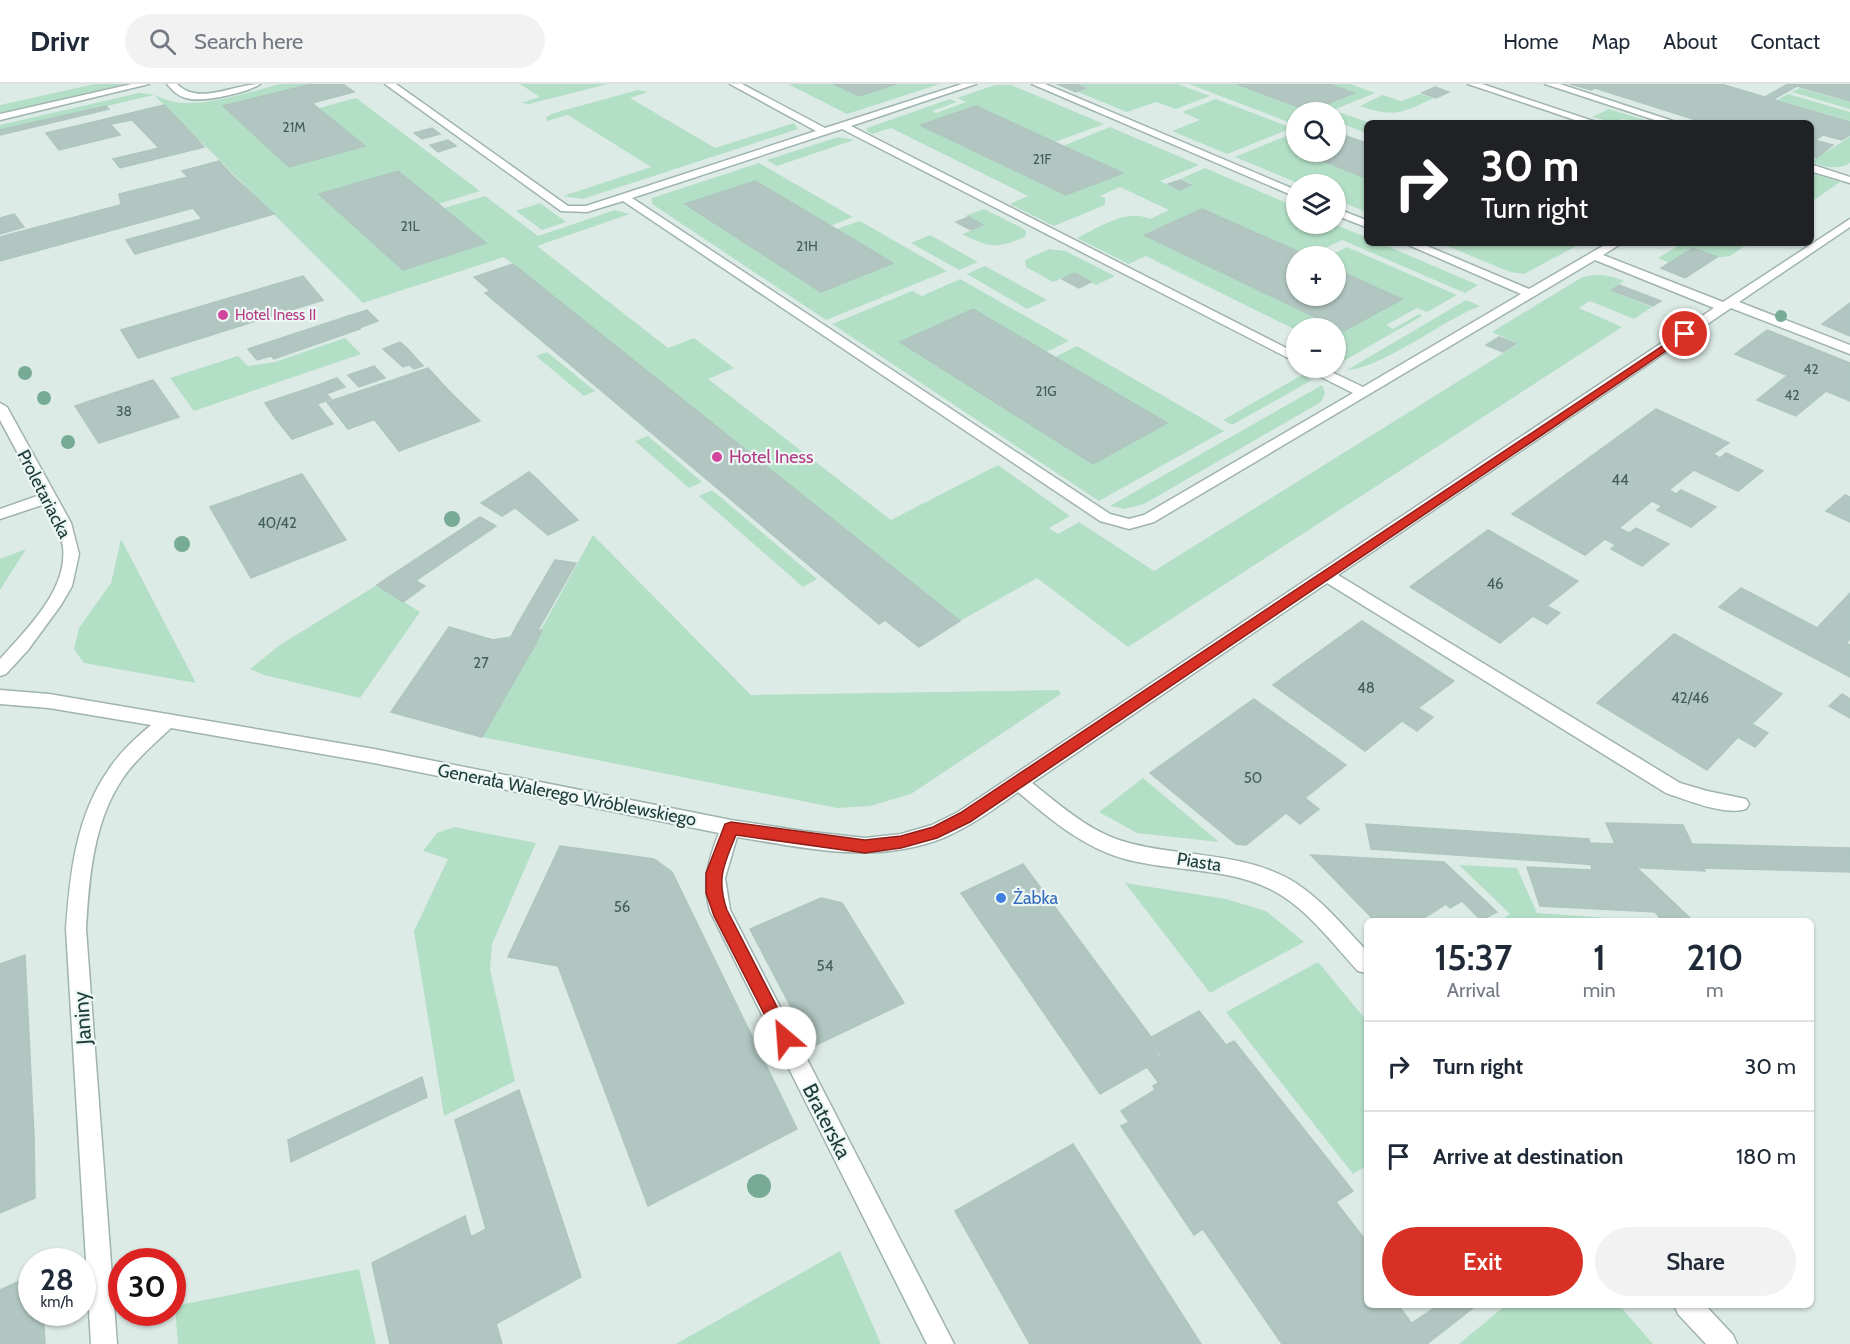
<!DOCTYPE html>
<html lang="en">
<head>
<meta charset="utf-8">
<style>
  body { margin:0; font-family:Cabin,sans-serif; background:#f2f2f3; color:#1f2937; height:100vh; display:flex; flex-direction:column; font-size:22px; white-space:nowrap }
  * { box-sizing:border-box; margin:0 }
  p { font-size:20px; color:#747a83 }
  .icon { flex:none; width:33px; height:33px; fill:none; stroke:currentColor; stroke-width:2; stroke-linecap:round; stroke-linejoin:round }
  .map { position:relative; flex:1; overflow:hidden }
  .sheet { position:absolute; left:1364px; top:834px; width:450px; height:390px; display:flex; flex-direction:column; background:#fff; border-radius:9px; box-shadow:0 2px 4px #0004 }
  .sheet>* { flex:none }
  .guide { position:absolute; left:1364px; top:36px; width:450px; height:126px; border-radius:9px; box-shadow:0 2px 4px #0004; background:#202124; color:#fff; overflow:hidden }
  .tools { position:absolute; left:1286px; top:18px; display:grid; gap:12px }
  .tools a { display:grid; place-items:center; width:60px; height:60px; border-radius:50%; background:#fff; box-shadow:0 2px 4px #0004; font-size:30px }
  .speed { position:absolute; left:18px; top:1164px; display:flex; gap:12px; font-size:30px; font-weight:700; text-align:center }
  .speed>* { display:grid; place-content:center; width:78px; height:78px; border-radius:50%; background:#fff; box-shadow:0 2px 4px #0004; line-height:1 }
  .speed small { font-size:15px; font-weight:400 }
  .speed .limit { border:9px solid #d22; background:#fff; color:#111 }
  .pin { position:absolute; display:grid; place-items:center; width:51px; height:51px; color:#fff; margin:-26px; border:3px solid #fff; border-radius:50%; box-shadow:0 2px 6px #0007 }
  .me { position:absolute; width:66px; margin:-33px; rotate:333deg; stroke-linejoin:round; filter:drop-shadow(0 0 4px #0008) }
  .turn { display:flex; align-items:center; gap:21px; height:126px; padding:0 18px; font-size:27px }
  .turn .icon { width:78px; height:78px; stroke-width:2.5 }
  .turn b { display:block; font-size:42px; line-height:51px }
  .eta { display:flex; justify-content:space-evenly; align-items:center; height:102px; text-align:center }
  .eta b { font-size:36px; font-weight:600; line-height:42px }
  .button { display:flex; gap:12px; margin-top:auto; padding:12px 18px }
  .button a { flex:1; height:69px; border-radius:36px; background:#d93025; color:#fff; font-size:24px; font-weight:600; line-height:69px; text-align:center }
  .button a+a { background:#f2f2f3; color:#1f2937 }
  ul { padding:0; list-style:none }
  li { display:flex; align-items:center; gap:18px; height:90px; padding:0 18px; border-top:2px solid #e0e1e3 }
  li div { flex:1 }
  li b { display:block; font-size:22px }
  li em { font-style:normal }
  header { display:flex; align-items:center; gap:36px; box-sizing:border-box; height:84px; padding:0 30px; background:#fff; border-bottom:2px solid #e0e1e3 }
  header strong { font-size:28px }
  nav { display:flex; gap:33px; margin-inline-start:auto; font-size:21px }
  .search { width:420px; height:54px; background:#f2f2f3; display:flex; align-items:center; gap:15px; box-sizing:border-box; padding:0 21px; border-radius:33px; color:#747a83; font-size:22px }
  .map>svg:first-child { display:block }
</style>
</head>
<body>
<header>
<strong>Drivr</strong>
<div class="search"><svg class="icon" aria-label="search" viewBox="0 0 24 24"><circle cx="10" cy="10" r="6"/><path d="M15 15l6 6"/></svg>Search here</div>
<nav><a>Home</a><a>Map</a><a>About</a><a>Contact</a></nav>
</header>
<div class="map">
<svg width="1850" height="1260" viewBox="0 0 1850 1260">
  <rect width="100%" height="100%" fill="#ddebe7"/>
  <g fill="#b3dfc6">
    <polygon points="95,0 125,0 0,29 0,21"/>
    <path d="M280 0H312L224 22 290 82 364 61 319 24 356 14 480 107 438 120 398 87 320 110 485 159 444 124 485 112 538 152 615 126 630 130 537 162 668 264 694 254 734 284 708 295 891 436 998 381 1070 432 1049 444 1058 450 1079 438 1154 487 1518 260 1492 248 1581 194C1595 188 1610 191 1624 197L1609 206 1652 223 1634 235 1590 217 1579 224 1622 243 1128 563 1037 494 960 537 504 173 363 219 154 11 0 47V41L139 9C156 8 166 19 184 19 216 20 249 8 280 0Z"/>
    <polygon points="520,0 608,0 529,20 521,19 540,13"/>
    <polygon points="788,0 834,0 859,12 896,0 940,0 847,30"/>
    <polygon points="1079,0 1178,0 1210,12 1176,25 1156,18 1127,28 1078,8 1088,4"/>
    <polygon points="1189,0 1237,0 1309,27 1353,9 1329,0 1350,0 1375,9 1328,28 1296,28 1296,41"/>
    <path d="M995 1H1011L1104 40 1055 58 976 22 921 42 1066 111 1122 89 1063 62 1110 43 1199 81 1160 97 1178 106 1192 100 1180 95 1205 84 1296 123V140H1334L1366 153V159H1380L1478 201 1465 209 1342 156 1308 172 1202 125 1144 150 1344 247 1402 215 1335 185V172H1329L1347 163 1457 211 1427 228 1417 224 1386 241 1393 245 1419 230 1422 232 1335 282V273L1342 269 1335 265V244L1296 246 1146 172 1129 180 1077 154C1098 144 1127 124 1150 135L1169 126 1120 103 1100 112 1105 114V121L1054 142 1010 120 1028 112 891 44 872 50 867 47V44L950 15 957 18 932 27 936 29 966 18 957 14Z"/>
    <polygon points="1800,4 1850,18 1850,25 1792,8"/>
    <polygon points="638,6 648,8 630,14 715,64 794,39 798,45 583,115 563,112 651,83 568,31 547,37 546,33 554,29"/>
    <path d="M1420 10 1434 14C1401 29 1395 34 1360 22L1383 11 1401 17Z"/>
    <polygon points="1788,10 1850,28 1850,37 1777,16"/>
    <polygon points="1216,15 1292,44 1227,70 1172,47 1200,36 1182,28"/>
    <polygon points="1609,25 1655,39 1621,35 1618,39 1592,33"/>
    <polygon points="1341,29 1371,39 1366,39 1366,49 1335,37 1335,31"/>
    <polygon points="1296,48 1296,68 1366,94 1366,128 1335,115 1335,100 1300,100 1235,73"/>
    <polygon points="838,53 854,56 777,82 767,76"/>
    <path d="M1850 53V79C1839 86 1823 84 1812 77Z"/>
    <polygon points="759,79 853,133 830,142 754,97 685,120 821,208 893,179 836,145 860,137 947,187 826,236 652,120 652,114"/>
    <polygon points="1811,89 1840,98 1811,118"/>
    <polygon points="540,119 566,138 542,146 516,127"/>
    <path d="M984 125 1024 145 1026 148 1025 153C995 165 991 164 962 150L983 142 965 132Z"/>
    <polygon points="930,151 978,178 959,186 911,159"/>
    <polygon points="1440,159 1582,159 1524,190 1510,188"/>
    <polygon points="1683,159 1749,159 1730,172 1670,179 1658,174"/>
    <polygon points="1049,165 1065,167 1115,192 1096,201 1074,189 1053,198 1026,183 1025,176"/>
    <polygon points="985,182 1047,216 1027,225 967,190"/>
    <polygon points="960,195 1069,257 1046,268 973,225 901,258 1093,380 1167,339 1055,273 1077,262 1224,347 1099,417 832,240 912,207 922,212"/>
    <path d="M1466 216 1480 222C1443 236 1381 285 1347 286Z"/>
    <polygon points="345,254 361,270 194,327 170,294 238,272 248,282 275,278"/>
    <polygon points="547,268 595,307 584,312 536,272"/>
    <polygon points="1302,291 1312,296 1232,341 1223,336"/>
    <polygon points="1322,301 1325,309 1321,318 1144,420 1125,425 1110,422"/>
    <polygon points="648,352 702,398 689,404 635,357"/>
    <polygon points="712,406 817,495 803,503 699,412"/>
    <polygon points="593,451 751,611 1058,606 1061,610 911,710 870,722 837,724 482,653"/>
    <polygon points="121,455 196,599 84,579 74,565 79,544 111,499"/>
    <polygon points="26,465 0,506 0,475"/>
    <polygon points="377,501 420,528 360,614 264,591 250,585 280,561"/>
    <polygon points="1143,694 1219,758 1137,749 1099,728"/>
    <polygon points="454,743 536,759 492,860 490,885 515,997 444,1032 414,847 448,775 423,767 437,749"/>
    <polygon points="1459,781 1517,784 1537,829 1652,837 1499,837 1510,830"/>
    <polygon points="1125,799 1226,815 1266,827 1304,858 1210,909"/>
    <polygon points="1318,878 1366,936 1366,1082 1353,1090 1226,928"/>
    <polygon points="840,1167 881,1260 676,1260"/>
    <polygon points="359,1185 376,1260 178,1260 175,1222"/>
    <polygon points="1506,1221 1619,1221 1653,1260 1459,1260"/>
  </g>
  <g fill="#b2c6c1" stroke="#afc5c0" stroke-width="1.5">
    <polygon points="312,0 343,0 354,8 312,19 365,62 289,83 223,22"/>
    <polygon points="834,0 896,0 859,12"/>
    <polygon points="1057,0 1076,0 1086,4 1076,8"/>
    <polygon points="1237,0 1329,0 1354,9 1309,27"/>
    <polygon points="1570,0 1721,0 1751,9 1699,37 1595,4 1591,6"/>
    <polygon points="1788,0 1850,0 1850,17 1797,2 1774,15 1765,13"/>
    <polygon points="1435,3 1449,8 1436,14 1422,9"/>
    <polygon points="1751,9 1850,38 1850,51 1842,56 1823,51 1815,56 1833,61 1817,74 1810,72 1810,39 1706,39 1699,37"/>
    <polygon points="164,21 197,55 159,64 132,36 111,40 106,35"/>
    <polygon points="106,22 109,25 0,51 0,46"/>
    <polygon points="976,22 1063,62 1123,89 1066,111 920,41"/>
    <polygon points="106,35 120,51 59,66 46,49"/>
    <polygon points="432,44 440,50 422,55 414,49"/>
    <polygon points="1335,48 1366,59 1366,94 1300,68 1335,68"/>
    <polygon points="197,55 204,63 120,84 113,75"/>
    <polygon points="448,56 456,62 438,68 430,61"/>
    <polygon points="219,77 232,91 121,120 119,110 188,93 182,87"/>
    <polygon points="398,87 441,122 486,159 403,186 319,110"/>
    <polygon points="232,91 274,130 135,170 126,156 202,135 193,124 0,177 0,153"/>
    <polygon points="1180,96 1191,101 1179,106 1168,100"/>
    <polygon points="755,97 836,145 893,179 821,208 685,120"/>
    <polygon points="1202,125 1308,172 1296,172 1296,212 1335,212 1335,185 1402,215 1344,247 1144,151"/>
    <polygon points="14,130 24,143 0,150 0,134"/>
    <polygon points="969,133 983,141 971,146 956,138"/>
    <polygon points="1693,164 1717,173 1685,194 1661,184"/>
    <polygon points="513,180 960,537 919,563 885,536 879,540 485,209 490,207 474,193"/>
    <polygon points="1074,189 1091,198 1079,204 1062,195"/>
    <polygon points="303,192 323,216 138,274 121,246"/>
    <polygon points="1619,201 1661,217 1653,222 1611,206"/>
    <polygon points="1850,219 1850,252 1822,240"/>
    <polygon points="973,225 1046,268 1167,339 1093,380 900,258"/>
    <polygon points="367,226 378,237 359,244 348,232"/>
    <polygon points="348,232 360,245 274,275 271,272 257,276 248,265"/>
    <polygon points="1767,246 1850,279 1850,317 1735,270"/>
    <polygon points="1499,253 1516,260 1503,268 1486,261"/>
    <polygon points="400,258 408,265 423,282 414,285 409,281 403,283 383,265"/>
    <polygon points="374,282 385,294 359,303 348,291"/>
    <polygon points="428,284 450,308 348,345 327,318"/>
    <polygon points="1788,291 1826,307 1796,332 1757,316"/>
    <polygon points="337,294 345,303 326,310 318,301"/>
    <polygon points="153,296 179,333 99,359 75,322"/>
    <polygon points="318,301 331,315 276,335 265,319"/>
    <polygon points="450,308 480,337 399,367 374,335"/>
    <polygon points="317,320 333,340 292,355 276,335"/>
    <polygon points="1656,325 1729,359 1713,370 1720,374 1726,369 1763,387 1738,407 1694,386 1669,406 1676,410 1681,406 1716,423 1691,443 1657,426 1662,422 1652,417 1619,444 1629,449 1636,444 1669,460 1642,482 1611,465 1616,461 1605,455 1585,471 1512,430"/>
    <polygon points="529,388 538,396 506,416 515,424 502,432 481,419"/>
    <polygon points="302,390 346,456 251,494 210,423"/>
    <polygon points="538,396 578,436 548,451 506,416"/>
    <polygon points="1845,411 1850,413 1850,438 1826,427"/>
    <polygon points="480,433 496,442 415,497 398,487"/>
    <polygon points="1488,446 1578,497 1547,522 1560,529 1547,540 1533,532 1500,559 1410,503"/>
    <polygon points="555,476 576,479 538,546 516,543"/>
    <polygon points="398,487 425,502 403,518 377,501"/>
    <polygon points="1741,504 1850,561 1850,593 1719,523"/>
    <polygon points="1850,509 1850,555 1846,559 1817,544"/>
    <polygon points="1362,537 1454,597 1418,624 1433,633 1417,647 1402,637 1365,667 1273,601"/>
    <polygon points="449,543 493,556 511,553 536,559 482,653 391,628"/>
    <polygon points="516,543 538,546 542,546 536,559 511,553"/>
    <polygon points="1674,550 1782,610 1752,640 1768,649 1755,663 1738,653 1707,686 1597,619"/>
    <polygon points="1842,610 1850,615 1850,634 1829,622"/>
    <polygon points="1254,615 1346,681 1305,714 1319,725 1300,740 1286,729 1246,761 1236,760 1150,689"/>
    <polygon points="1606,739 1683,741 1692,760 1850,764 1850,788 1703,784 1705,787 1626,783 1371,765 1366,740 1589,755 1590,759 1615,760"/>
    <polygon points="560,762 654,775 672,788 797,1045 648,1122 558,882 508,873"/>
    <polygon points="1311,771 1444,778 1497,828 1481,836 1462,817 1450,824 1446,820 1419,837 1375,837"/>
    <polygon points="1023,780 1151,953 1148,955 1171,991 1159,999 1147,983 1100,1010 961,809"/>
    <polygon points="1591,781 1637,784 1655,828 1540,822 1527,783 1592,786"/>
    <polygon points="1637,784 1649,795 1693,837 1663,837 1655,828"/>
    <polygon points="821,814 842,819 904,919 812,963 750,845"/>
    <polygon points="25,871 34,1052 35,1114 0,1129 0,880"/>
    <polygon points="1199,927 1226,961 1234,957 1353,1107 1289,1148 1171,991 1159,973 1161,971 1148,955"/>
    <polygon points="1171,991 1272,1125 1370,1260 1282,1260 1203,1145 1194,1151 1121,1042 1129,1038 1121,1027 1155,1006 1153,1002"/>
    <polygon points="422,993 427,1013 291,1078 288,1056"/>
    <polygon points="519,1006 581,1193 496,1240 471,1153 486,1145 455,1036"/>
    <polygon points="1073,1060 1201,1260 1030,1260 955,1127"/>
    <polygon points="1336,1118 1366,1157 1366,1221 1398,1221 1427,1260 1370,1260 1289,1148"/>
    <polygon points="465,1132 502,1260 390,1260 372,1179"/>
    <polygon points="32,1191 32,1228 43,1228 45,1260 0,1260 0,1206"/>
    <polygon points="1439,1221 1458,1221 1465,1230 1427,1260 1412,1239"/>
    <polygon points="1458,1221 1477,1221 1465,1230"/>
  </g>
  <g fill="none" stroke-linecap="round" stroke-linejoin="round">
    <defs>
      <g id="minor">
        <polygon points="132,0 149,0 0,36 0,30"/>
        <path d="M167 0H177C198 22 234 0 260 0 247 9 202 19 186 14 178 12 173 7 167 0Z"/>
        <path d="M385 0H396L568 122H586L816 47 730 0H742L825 44 962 0H976L851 42 1296 269V278L842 45 632 114 1110 430 1129 435 1144 431 1353 309 1309 287 1308 284H1323L1363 303 1521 210 1404 159H1420L1529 205 1608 159H1622L1603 171 1723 218 1850 135V143L1739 218 1850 261V270L1731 224 1338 491 1680 699 1707 707 1746 715 1749 720 1746 725C1725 732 1687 716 1666 709L1327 499 1032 699C1061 722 1092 750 1129 759 1181 773 1240 768 1289 795 1319 812 1342 841 1366 866V889L1358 887C1332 859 1306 823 1272 806 1228 783 1173 788 1125 775 1084 764 1050 735 1018 708 994 725 970 743 943 754 874 781 807 764 737 753L725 794 730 826 954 1260H927L710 827C702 798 708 777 719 749L374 679 171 644C154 660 136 675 123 694 93 738 89 794 86 845L117 1260H91L66 845C70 789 76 732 109 685 120 668 136 654 151 641L49 624 0 620V606L49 610 374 665 731 736 803 747 865 754 901 750 932 741 958 728 1714 224 1595 176 1154 438 1129 445 1100 437 623 117 587 128 561 127Z"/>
        <polygon points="1032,0 1045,0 1296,106 1296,113"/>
        <polygon points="1468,0 1482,0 1599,39 1584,39"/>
        <polygon points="1545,0 1560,0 1679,39 1664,39"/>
        <polygon points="1810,80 1850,93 1850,99 1810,87"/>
        <polygon points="1335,124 1366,136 1366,143 1335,131"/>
        <path d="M0 319 7 323 71 439 79 470 72 502 61 521 28 566 6 590 0 592V575C26 546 68 506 63 463 61 447 52 434 45 420L0 435V425L40 411 0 336Z"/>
        <polygon points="1674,1221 1705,1221 1733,1251 1737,1260 1706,1260 1678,1230"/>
      </g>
    </defs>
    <use href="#minor" stroke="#a0b3af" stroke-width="3"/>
    <use href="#minor" fill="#fff" fill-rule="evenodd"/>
  </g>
  <g fill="#77ab95">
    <circle cx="1781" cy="232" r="6"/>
    <circle cx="25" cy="289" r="7"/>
    <circle cx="44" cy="314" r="7"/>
    <circle cx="68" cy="358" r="7"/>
    <circle cx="452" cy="435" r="8"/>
    <circle cx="182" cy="460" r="8"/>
    <circle cx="759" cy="1102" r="12"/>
  </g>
  <path fill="#d93025" stroke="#8d1f18" stroke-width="1.5" d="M1685 247 1689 250 1688 252 970 738 937 754 901 764 865 769 736 751C724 780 716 795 727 826L793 954 791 959 785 962 779 959 714 832 706 809V789L725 740 731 738 865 756 901 752 933 743 960 729Z"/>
  <g fill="#d1479c" stroke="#edf7f4" stroke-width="2">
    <circle cx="223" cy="231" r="6"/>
    <circle cx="717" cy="373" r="6"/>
  </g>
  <circle fill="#3f7fe0" stroke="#edf7f4" stroke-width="2" cx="1001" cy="814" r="6"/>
  <g text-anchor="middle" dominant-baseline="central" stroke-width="4.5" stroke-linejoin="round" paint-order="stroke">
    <g font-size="14" fill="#425e5b">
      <text x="294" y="43">21M</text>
      <text x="1042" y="75">21F</text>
      <text x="410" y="142">21L</text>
      <text x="807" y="162">21H</text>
      <text x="1811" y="285">42</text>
      <text x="1046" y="307">21G</text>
      <text x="1792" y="311">42</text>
      <text x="124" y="327">38</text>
    </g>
    <g font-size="15" fill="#b23c85" stroke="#edf7f4" text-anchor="start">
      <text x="235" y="231">Hotel Iness II</text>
    </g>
    <g font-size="15" fill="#425e5b">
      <text x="1620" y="396">44</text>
      <text x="277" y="439">40/42</text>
      <text x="1495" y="500">46</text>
      <text x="481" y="579">27</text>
      <text x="1366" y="604">48</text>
      <text x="1690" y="614">42/46</text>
      <text x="1253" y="694">50</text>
      <text x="622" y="823">56</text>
      <text x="825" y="882">54</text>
    </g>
    <g font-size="18" fill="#b23c85" stroke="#edf7f4" text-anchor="start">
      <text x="729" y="373">Hotel Iness</text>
    </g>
    <g font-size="18" fill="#1d3c39" stroke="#edf7f4">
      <text transform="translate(44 410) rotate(63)">Proletariacka</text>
      <text transform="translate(567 711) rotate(11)">Generała Walerego Wróblewskiego</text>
      <text transform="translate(1199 778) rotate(9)">Piasta</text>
    </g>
    <g font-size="18" fill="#366cbe" stroke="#edf7f4" text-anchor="start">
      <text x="1013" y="814">Żabka</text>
    </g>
    <g font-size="21" fill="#1d3c39" stroke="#edf7f4">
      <text transform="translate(82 934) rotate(-94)">Janiny</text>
      <text transform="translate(827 1037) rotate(63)">Braterska</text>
    </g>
  </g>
</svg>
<div class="tools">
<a><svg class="icon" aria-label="search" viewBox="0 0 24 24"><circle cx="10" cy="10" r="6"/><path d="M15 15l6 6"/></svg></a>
<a><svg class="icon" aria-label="layers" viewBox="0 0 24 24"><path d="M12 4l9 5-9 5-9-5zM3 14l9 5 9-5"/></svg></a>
<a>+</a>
<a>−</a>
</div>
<div class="speed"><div>28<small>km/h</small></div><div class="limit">30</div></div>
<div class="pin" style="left:1685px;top:250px;background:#d93025"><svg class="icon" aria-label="arrive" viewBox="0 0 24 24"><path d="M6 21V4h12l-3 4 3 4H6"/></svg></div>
<svg class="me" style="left:785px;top:954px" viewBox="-20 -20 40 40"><circle r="19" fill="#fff"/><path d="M0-13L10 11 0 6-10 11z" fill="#d93025"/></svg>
<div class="guide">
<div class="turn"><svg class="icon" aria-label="right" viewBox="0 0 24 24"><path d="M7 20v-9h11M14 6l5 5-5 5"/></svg><div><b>30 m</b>Turn right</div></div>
</div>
<section class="sheet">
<div class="eta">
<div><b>15:37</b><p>Arrival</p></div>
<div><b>1</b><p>min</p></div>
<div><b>210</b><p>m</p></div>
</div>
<ul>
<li><svg class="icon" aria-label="right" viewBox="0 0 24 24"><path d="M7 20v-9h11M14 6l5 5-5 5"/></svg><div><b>Turn right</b></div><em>30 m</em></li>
<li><svg class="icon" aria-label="arrive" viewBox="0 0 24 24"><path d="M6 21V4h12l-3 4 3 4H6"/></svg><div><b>Arrive at destination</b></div><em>180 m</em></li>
</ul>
<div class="button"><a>Exit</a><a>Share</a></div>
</section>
</div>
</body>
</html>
